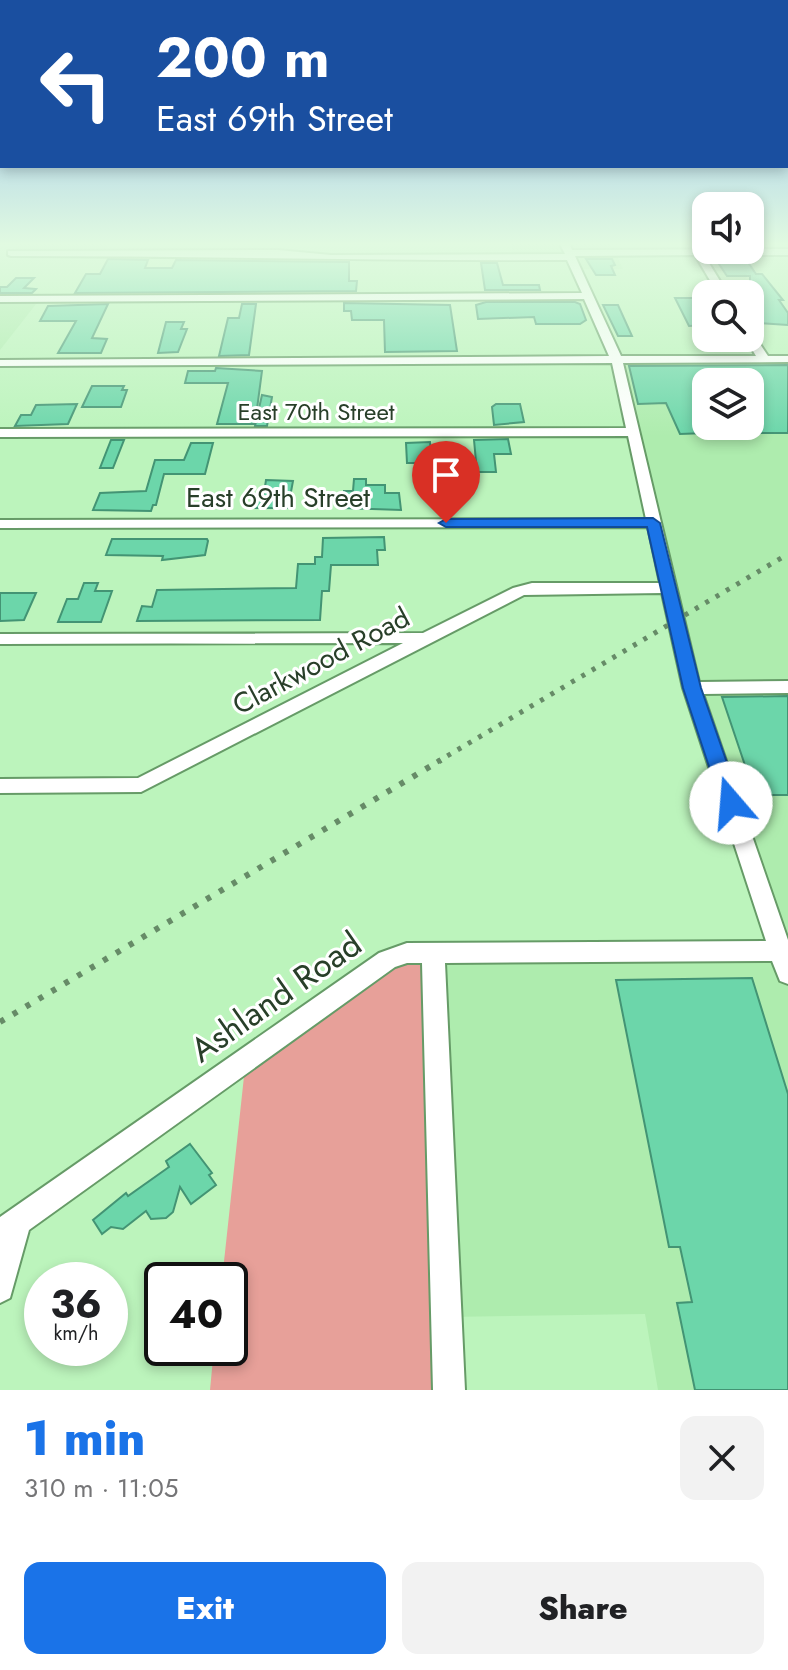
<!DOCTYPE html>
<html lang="en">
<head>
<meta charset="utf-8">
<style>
  body { margin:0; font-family:Jost,sans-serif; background:#f2f2f2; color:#202124; height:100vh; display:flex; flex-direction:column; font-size:30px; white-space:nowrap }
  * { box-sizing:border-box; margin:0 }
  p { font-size:26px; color:#757577 }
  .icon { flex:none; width:44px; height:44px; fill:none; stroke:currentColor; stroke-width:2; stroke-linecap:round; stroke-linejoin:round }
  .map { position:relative; height:1390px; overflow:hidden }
  .drawer { display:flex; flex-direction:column; background:#fff; flex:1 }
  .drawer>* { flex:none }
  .guide { position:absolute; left:0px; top:0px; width:788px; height:168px; box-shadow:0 4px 12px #0003; background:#1a4fa0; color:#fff; overflow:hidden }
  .fabs { position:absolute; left:692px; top:192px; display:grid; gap:16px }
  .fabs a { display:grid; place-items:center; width:72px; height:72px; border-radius:16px; background:#fff; box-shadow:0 4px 12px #0003; font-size:40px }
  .speed { position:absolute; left:24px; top:1262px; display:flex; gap:16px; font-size:40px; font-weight:700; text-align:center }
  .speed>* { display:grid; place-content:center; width:104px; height:104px; border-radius:50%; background:#fff; box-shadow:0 4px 12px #0003; line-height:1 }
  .speed small { font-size:20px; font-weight:400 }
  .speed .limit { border:4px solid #111; border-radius:12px; background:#fff; color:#111 }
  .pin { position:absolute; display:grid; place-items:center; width:68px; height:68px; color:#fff; margin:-82px -34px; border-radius:50% 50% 50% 0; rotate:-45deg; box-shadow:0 0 8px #0007 }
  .pin .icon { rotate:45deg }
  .me { position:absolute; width:88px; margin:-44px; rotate:342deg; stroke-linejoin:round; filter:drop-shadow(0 0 6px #0008) }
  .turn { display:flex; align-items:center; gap:28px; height:168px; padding:0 24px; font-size:36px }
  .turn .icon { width:104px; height:104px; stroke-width:2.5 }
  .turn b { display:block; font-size:56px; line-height:68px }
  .round { display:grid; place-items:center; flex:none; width:84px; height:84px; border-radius:16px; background:#f2f2f2 }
  .summary { display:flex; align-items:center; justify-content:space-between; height:136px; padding:0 24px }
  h1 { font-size:48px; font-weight:800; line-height:60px; color:#1a73e8 }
  .cta { display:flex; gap:16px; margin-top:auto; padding:16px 24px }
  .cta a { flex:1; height:92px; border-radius:16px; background:#1a73e8; color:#fff; font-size:32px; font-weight:800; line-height:92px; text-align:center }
  .cta a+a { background:#f2f2f2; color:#202124 }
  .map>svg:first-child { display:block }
</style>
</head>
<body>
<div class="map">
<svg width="788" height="1390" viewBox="0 0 788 1390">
  <rect width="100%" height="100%" fill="#bcf4bc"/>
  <g fill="#aeecae" fill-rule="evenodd">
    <polygon points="22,242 109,242 103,253 11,253"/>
    <polygon points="510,242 611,243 623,269 576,269 570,257 514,257"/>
    <polygon points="0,299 40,299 0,350"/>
    <path d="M788 359V1390H658L645 1314 447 1317 433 953 780 950 692 688 617 361ZM706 382H750V426H706Z"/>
  </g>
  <polygon fill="#e7a099" points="433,953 449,1390 210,1390 214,1348 230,1348 230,1280 222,1280 246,1058 387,960"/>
  <g fill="#6cd6aa" stroke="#439474" stroke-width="2">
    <polygon points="715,258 745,258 756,274 762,274 783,300 779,300 788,313 788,325 758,323 750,311 750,276 727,276"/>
    <polygon points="108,259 148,260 145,268 172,268 176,260 349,262 349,281 357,281 356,291 75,293 86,274 100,274"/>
    <polygon points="586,259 612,259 615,265 611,266 615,275 596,275"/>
    <polygon points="481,263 497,263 503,285 539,285 540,290 485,290"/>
    <polygon points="16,278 34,278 24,288 36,289 32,293 0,293 0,287 7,287"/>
    <polygon points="675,298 706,298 706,325 689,326"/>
    <polygon points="486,302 575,302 580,304 586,320 580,324 536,324 534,317 478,319 476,305"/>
    <polygon points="344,303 450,305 457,351 385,352 384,320 352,320 351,311 344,311"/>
    <polygon points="108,304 92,338 107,339 101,353 58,353 76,321 40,321 48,306"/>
    <polygon points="242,304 256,304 249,355 219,356 228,318 239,318"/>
    <polygon points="603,305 618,305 632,336 618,336"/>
    <polygon points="166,322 184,322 181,329 187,329 178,352 158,353"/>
    <polygon points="788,365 788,433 750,433 750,382 706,382 706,433 680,434 666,403 638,404 629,366"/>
    <polygon points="216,368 262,371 255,424 217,424 228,383 185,383 188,371 215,371"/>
    <polygon points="92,386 124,386 122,390 127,390 121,407 82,407"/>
    <polygon points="262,395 272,397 267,426 255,426"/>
    <polygon points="77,404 68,424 15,426 21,415 31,415 36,405"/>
    <polygon points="496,404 520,404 524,422 494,425 492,407"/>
    <polygon points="508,439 511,454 494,454 496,472 477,472 474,440"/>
    <polygon points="111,440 124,440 113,468 100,468"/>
    <polygon points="430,442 432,463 407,463 406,443"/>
    <polygon points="191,443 213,443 205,474 164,474 156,505 153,505 151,511 93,510 100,493 146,491 155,460 184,460"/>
    <polygon points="354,479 366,479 366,485 385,485 385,493 399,493 401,510 343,508 344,491 353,491"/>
    <polygon points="266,480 293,481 288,508 254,508 255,494 264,493"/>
    <polygon points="384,537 385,550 377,550 378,565 331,565 329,591 322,591 320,620 137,621 142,606 152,607 157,590 296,588 298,564 315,564 315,557 322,557 323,538"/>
    <polygon points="112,539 207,539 208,541 205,555 162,560 163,556 106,555"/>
    <polygon points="84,583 98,583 95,591 112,591 101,622 58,622 67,599 78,599"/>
    <polygon points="0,593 36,593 24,620 0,621"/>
    <polygon points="788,696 788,795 755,795 722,697"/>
    <polygon points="752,978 788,1094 788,1390 695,1390 677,1303 692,1302 680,1247 669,1247 616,980"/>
    <polygon points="190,1144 212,1173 209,1175 216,1185 191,1204 180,1187 173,1212 166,1218 151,1219 146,1211 123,1229 111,1227 102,1234 93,1220 126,1193 128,1196 169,1167 166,1161"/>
  </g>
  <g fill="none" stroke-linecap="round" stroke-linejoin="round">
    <defs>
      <path id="minor" d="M559 242H569L572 250 788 249V255H704L728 294H718L695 255 575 256 621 356H756L745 338H750V334L754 335 768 356H788V362L623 363 699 682 788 681V693L703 694 788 940V984L780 981 772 961 445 963 465 1390H433L422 963H407L395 967 29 1230 10 1298 0 1303V1217L379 953 407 943 766 941 683 688 662 593 524 595 141 792 0 793V779L138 778 403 643 0 644V634L423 633 513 588 532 583H660L648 527 0 528V520L646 519 628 436 0 437V429L626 428 612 363 0 366V360L609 356 584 299 0 302V296L582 293 567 260C382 261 197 256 11 256L8 255V251L278 250 331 255 565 254Z"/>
    </defs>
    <use href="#minor" stroke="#669b67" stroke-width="4"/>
    <use href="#minor" fill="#fff" fill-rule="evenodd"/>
    <polyline stroke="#668b67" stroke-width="5" stroke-dasharray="4 8" stroke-linecap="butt" points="437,762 788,554"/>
    <polyline stroke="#668b67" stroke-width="6" stroke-dasharray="5 10" stroke-linecap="butt" points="0,1022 441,760"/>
  </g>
  <linearGradient id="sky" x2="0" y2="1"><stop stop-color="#83b2f0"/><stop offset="0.56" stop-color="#e1fae1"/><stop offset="1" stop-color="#e1fae1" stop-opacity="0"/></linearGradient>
  <rect width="788" height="436" fill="url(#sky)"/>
  <polygon fill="#1a73e8" stroke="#114b97" stroke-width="2" points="653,518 660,523 701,688 741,803 738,808 724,808 721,803 683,688 647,527 446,527 439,523 446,519"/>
  <g text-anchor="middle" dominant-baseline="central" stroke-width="6" stroke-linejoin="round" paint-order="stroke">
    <g font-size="24" fill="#283f29" stroke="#fff">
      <text x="316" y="411">East 70th Street</text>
    </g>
    <g font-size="28" fill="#283f29" stroke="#fff">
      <text x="278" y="497">East 69th Street</text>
      <text transform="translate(321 661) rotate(-28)">Clarkwood Road</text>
    </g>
    <g font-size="34" fill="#283f29" stroke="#fff">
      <text transform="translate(276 997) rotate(-35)">Ashland Road</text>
    </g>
  </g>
</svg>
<div class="fabs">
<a><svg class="icon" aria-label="sound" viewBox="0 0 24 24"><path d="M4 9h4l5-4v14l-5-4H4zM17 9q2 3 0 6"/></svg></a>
<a><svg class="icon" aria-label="search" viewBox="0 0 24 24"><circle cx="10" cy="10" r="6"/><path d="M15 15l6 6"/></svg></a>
<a><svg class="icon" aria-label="layers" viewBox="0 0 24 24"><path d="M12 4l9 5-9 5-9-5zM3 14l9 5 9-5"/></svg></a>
</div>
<div class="speed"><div>36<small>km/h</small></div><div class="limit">40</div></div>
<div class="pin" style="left:446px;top:523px;background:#d93025"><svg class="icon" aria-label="arrive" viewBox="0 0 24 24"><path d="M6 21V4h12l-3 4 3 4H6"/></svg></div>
<svg class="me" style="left:731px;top:803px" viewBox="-20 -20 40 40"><circle r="19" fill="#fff"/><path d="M0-13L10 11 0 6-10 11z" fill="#1a73e8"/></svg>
<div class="guide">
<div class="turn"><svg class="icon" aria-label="left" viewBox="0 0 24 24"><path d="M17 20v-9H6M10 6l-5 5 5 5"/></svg><div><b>200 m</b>East 69th Street</div></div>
</div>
</div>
<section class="drawer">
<div class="summary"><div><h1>1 min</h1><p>310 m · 11:05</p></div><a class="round"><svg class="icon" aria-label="close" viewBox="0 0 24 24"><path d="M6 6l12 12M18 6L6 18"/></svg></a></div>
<div class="cta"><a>Exit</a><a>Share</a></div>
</section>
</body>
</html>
